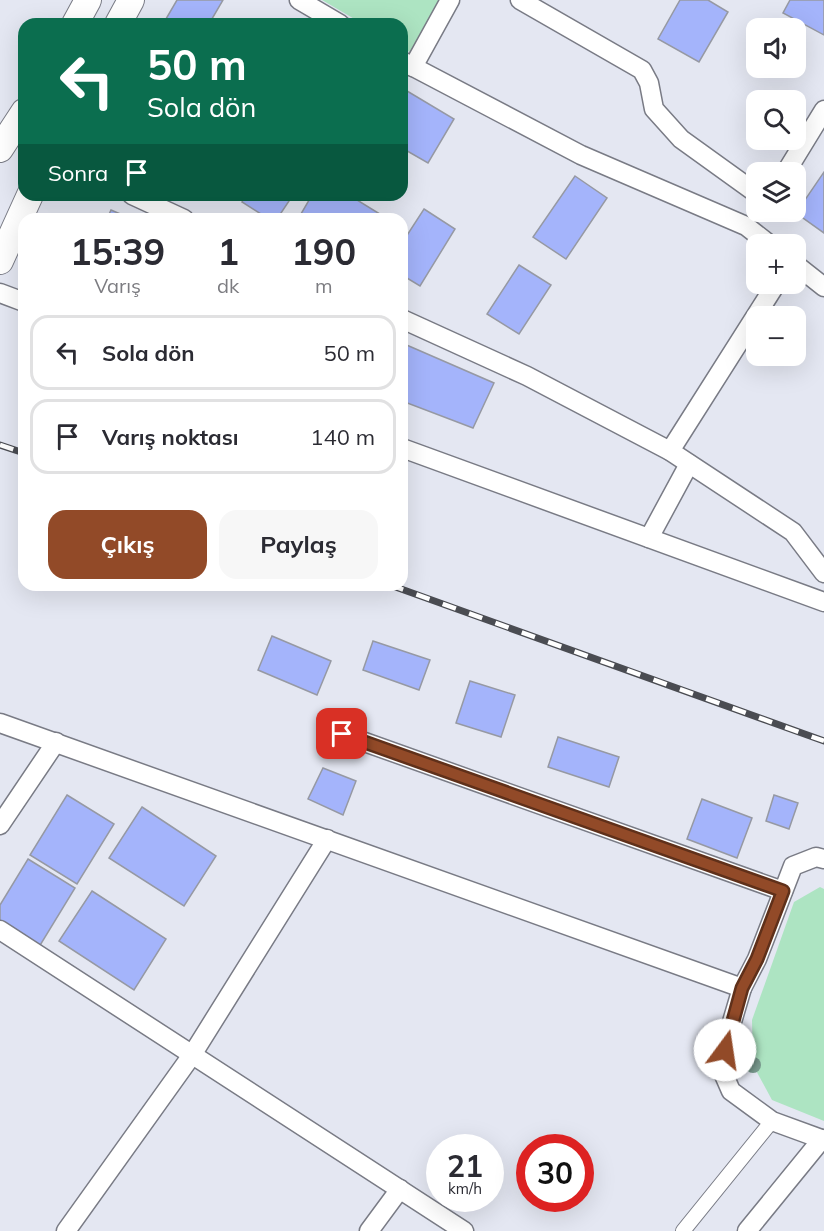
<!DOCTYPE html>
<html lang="tr">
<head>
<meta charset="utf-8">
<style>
  body { margin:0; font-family:Mulish,sans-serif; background:#f7f7f7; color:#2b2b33; height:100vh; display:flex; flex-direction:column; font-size:22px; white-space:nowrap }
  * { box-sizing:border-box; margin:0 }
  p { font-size:20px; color:#7c7c81 }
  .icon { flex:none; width:33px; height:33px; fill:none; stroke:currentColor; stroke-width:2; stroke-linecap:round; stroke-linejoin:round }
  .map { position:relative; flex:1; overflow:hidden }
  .side { position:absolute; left:18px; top:213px; width:390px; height:378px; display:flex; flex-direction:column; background:#fff; border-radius:18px; box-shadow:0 6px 24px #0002 }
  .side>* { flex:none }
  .top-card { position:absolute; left:18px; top:18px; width:390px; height:183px; border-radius:18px; box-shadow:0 6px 24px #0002; background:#0b6e4f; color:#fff; overflow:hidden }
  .fabs { position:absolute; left:746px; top:18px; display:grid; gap:12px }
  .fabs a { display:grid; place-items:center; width:60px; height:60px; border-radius:12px; background:#fff; box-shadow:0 6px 24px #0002; font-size:30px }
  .speed { position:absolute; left:426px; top:1134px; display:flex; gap:12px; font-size:30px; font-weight:700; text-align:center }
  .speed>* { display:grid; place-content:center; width:78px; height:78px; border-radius:50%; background:#fff; box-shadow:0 6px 24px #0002; line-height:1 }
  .speed small { font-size:15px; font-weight:400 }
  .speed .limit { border:9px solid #d22; background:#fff; color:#111 }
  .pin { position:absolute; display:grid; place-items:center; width:51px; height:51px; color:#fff; margin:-26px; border-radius:12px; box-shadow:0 3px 9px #0006 }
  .me { position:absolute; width:66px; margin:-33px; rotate:14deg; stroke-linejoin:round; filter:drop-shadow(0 0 4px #0008) }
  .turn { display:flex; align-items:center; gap:21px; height:126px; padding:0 30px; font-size:27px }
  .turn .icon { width:78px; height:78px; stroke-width:2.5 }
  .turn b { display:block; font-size:42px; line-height:51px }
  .then { display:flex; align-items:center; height:57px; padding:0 30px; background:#0003; gap:12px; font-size:22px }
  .eta { display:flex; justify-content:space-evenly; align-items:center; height:102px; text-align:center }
  .eta b { font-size:36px; font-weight:700; line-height:42px }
  .action { display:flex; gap:12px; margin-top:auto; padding:12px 30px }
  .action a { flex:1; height:69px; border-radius:18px; background:#924a28; color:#fff; font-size:24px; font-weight:700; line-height:69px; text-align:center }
  .action a+a { background:#f7f7f7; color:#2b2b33 }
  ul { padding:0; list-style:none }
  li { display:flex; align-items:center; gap:18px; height:75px; margin:0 12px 9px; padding:0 18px; border:3px solid #e1e1e2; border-radius:18px }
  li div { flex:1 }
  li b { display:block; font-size:22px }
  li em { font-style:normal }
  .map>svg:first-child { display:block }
</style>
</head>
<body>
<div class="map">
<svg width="824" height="1231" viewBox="0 0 824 1231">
  <rect width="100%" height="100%" fill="#e4e7f2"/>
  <g fill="#ade4c2">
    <polygon points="322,0 441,0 411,53 402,47 402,24 363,24"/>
    <polygon points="820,887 824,889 824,1121 772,1100 753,1065 752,1020 794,902"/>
  </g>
  <g fill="#a4b4fb" stroke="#9699a3" stroke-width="1.5">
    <polygon points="177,0 223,0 209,24 163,24"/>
    <polygon points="680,0 708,0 728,12 699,62 658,39"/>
    <polygon points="790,0 824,0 824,35 783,13"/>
    <polygon points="402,88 454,119 428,163 402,148"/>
    <polygon points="824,172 824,233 796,213"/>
    <polygon points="575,176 607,198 566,259 533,237"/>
    <polygon points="246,195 293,195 277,219 269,219 242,202"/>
    <polygon points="312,195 349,195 388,219 298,219"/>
    <polygon points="424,209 455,229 420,286 402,275 402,243"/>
    <polygon points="111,210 132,219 107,219"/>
    <polygon points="519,265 551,285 519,334 487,314"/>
    <polygon points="402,343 494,383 473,428 402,401"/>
    <polygon points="272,636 331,661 317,695 258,670"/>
    <polygon points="373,641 430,660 419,690 363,670"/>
    <polygon points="470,681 515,695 501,737 456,723"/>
    <polygon points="558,737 619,757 609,787 548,767"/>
    <polygon points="323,768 356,781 343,815 308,799"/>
    <polygon points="67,795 114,824 77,884 30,855"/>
    <polygon points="774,795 798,803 789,829 766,821"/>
    <polygon points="702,799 752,818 737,858 687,839"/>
    <polygon points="142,807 216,856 184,906 109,858"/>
    <polygon points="28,859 75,888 39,947 0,923 0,905"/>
    <polygon points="92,891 166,939 134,990 59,941"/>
  </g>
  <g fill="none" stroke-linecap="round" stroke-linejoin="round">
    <defs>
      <polyline id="pedestrian" points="683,1231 772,1121"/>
      <g id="minor">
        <polyline points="299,0 340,24"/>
        <polyline points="520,0 642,70 649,83 654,109 681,139 756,193"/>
        <polyline points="402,61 581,155 746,226 769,244"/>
        <polyline points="413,67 450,0"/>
        <polyline points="786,172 824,110"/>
        <polyline points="132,195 184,219"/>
        <polyline points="795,264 824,287"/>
        <polyline points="0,293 24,302"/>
        <polyline points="402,319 527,376 670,451 793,532 824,573"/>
        <polyline points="402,448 824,602"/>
        <polyline points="670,451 776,284"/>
        <polyline points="649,538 689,464"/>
        <polyline points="0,723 742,988 729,1032 721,1068 731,1091 772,1121 824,1140"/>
        <polyline points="342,734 783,891"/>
        <polyline points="0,825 56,742"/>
        <polyline points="0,930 464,1231"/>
        <polyline points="742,988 757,959 793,866 816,857 824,859"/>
        <polyline points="66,1231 192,1055 327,839"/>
        <polyline points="369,1231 400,1189"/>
        <polyline points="747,1231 822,1139"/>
      </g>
      <g id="secondary">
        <polyline points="75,24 88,0"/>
        <polyline points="118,24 131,0"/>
        <polyline points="0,149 24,112"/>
        <polyline points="0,261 30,195"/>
      </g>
    </defs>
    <use href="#pedestrian" stroke="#797b85" stroke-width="16"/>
    <use href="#minor" stroke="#797b85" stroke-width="21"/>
    <use href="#secondary" stroke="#797b85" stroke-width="28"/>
    <use href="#pedestrian" stroke="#fff" stroke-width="14"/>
    <use href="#minor" stroke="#fff" stroke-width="18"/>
    <use href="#secondary" stroke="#fff" stroke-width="26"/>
    <defs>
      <g id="rail">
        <polyline points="0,445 24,453"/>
        <polyline points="390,585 824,741"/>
      </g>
    </defs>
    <use href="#rail" stroke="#4a4c52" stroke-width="7"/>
    <use href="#rail" stroke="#fff" stroke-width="4.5" stroke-dasharray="14" stroke-linecap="butt"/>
  </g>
  <circle fill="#799a8e" cx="753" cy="1065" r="8"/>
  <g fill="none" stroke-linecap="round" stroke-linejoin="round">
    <defs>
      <polyline id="route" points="342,734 783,891 757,959 742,988 725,1050"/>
    </defs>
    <use href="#route" stroke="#5f301a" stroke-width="15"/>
    <use href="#route" stroke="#924a28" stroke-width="10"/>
  </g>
</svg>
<div class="fabs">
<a><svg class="icon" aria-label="sound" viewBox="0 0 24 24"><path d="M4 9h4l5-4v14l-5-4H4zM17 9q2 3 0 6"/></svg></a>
<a><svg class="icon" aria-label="search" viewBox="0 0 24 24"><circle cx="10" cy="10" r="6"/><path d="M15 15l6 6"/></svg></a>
<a><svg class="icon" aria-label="layers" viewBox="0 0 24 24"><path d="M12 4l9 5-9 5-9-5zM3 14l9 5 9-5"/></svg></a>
<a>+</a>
<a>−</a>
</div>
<div class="speed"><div>21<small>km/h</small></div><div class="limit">30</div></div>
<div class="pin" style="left:342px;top:734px;background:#d93025"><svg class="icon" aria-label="arrive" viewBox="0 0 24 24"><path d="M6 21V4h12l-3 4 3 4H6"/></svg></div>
<svg class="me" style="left:725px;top:1050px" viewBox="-20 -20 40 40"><circle r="19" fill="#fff"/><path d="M0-13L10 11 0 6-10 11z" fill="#924a28"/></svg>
<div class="top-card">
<div class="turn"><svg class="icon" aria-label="left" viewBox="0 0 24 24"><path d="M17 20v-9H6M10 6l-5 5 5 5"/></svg><div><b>50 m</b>Sola dön</div></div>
<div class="then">Sonra<svg class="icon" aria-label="arrive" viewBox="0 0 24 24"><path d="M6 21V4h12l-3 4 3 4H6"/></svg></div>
</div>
<section class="side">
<div class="eta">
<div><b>15:39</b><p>Varış</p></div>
<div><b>1</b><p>dk</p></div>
<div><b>190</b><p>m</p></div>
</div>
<ul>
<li><svg class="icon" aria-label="left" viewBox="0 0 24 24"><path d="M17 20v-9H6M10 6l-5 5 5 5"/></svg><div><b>Sola dön</b></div><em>50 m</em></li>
<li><svg class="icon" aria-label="arrive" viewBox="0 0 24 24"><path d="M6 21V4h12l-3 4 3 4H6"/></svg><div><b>Varış noktası</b></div><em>140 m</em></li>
</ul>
<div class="action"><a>Çıkış</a><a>Paylaş</a></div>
</section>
</div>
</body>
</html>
